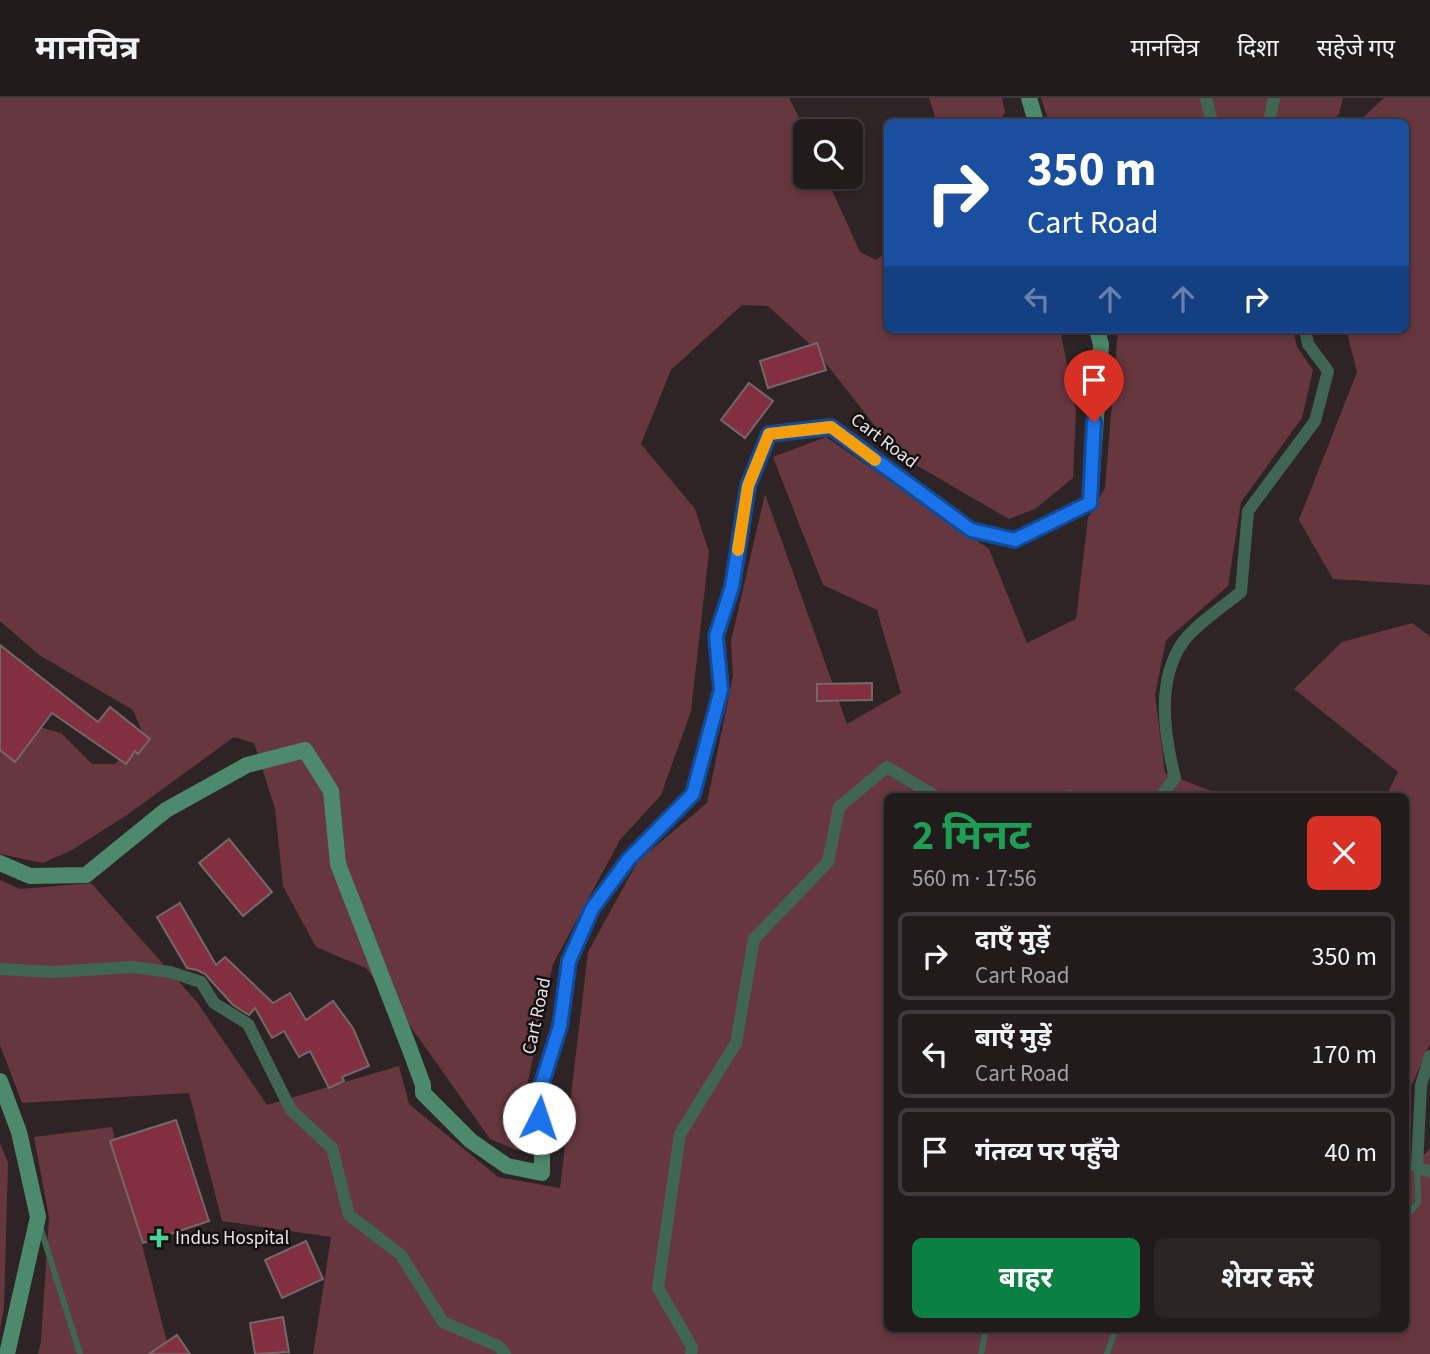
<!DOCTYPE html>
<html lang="hi">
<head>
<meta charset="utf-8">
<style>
  body { margin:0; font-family:"Source Sans 3","Noto Sans Devanagari",sans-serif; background:#2a2425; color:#f1f3f6; height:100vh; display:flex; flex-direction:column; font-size:26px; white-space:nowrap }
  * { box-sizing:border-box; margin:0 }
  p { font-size:23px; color:#a2a1a3 }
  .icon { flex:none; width:38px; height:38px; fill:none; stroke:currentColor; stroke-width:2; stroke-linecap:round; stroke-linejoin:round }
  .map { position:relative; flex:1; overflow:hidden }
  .drawer { position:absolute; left:884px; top:695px; width:525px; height:539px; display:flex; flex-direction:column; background:#221b1c; border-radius:10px; box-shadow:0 4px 10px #0003,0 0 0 2px #3f393b }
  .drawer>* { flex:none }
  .banner { position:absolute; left:884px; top:21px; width:525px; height:214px; border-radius:10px; box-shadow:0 4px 10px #0003,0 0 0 2px #3f393b; background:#1a4fa0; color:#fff; overflow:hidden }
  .fabs { position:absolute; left:793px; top:21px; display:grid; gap:14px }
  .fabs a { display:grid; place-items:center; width:70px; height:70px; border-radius:10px; background:#221b1c; box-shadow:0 4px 10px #0003,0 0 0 2px #3f393b; font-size:35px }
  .pin { position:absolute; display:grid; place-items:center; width:60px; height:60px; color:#fff; margin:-72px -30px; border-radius:50% 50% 50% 0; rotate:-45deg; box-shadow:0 0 7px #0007 }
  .pin .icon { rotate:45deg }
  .me { position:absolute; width:77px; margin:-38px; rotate:4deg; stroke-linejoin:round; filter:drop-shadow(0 0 5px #0008) }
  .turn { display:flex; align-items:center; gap:24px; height:147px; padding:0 28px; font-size:32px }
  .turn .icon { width:91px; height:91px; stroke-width:2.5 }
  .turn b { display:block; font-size:49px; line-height:60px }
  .lanes { display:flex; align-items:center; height:66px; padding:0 28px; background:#0003; justify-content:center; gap:35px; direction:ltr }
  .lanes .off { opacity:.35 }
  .round { display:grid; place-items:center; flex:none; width:74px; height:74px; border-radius:10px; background:#2a2425 }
  .headline { display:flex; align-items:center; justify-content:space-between; height:119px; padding:0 28px }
  h1 { font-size:42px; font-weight:700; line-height:52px; color:#1e9e55 }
  .action { display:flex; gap:14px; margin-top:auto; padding:14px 28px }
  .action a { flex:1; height:80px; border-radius:10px; background:#0b8043; color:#fff; font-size:28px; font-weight:700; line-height:80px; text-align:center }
  .action a+a { background:#2a2425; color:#f1f3f6 }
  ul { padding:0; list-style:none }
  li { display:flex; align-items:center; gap:21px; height:88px; margin:0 14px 10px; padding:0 14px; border:4px solid #3f393b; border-radius:10px }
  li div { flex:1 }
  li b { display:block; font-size:26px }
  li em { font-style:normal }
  header { display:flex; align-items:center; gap:42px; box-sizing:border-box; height:98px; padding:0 35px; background:#221b1c; border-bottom:2px solid #3f393b }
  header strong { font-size:33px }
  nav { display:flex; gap:38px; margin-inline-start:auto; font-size:24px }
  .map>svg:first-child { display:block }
</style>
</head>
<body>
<header>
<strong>मानचित्र</strong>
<nav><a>मानचित्र</a><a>दिशा</a><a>सहेजे गए</a></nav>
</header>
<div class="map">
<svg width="1430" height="1256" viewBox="0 0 1430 1256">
  <rect width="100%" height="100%" fill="#2e2425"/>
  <g fill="#67373f">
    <polygon points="0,0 789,0 806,33 805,79 826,79 860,154 876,162 887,154 887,231 1060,231 1076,312 1073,380 1035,411 1009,421 897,356 813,249 768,208 742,207 671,272 641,346 695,411 709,454 691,613 661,697 620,742 553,866 524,1002 528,1043 519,1053 490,1041 421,943 366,870 316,849 283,788 275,710 254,645 234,639 127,717 72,752 43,765 0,756 0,647 42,630 61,635 92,666 115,666 144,638 133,612 39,557 0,523"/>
    <polygon points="929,0 1002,0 1005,14 1000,24 937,24"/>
    <polygon points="1041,0 1343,0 1339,16 1330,24 1049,24"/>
    <polygon points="1384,0 1430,0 1430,487 1333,481 1299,422 1357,274 1346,231 1405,231 1405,24 1358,24"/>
    <polygon points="1118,231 1293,231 1297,249 1313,272 1302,320 1241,404 1228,488 1166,542 1155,597 1165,675 1224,698 887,698 887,1230 1405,1230 1405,1075 1430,1051 1430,1256 313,1256 331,1139 222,1123 189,995 22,1005 0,947 0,782 20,791 91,785 197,904 267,1007 399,968 409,1006 498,1079 560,1090 588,854 638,763 707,705 733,578 731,543 765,396 847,626 901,595 877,512 823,487 773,359 826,339 989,451 1027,545 1076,521 1088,420 1105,390"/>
    <polygon points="1412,525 1430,538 1430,946 1405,1002 1405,698 1386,698 1398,674 1294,591 1342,544"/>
    <polygon points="112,1029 170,1256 38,1256 41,1243 49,1119 34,1039"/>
    <polygon points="0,1045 8,1065 4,1209 0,1231"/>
  </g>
  <g fill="#812f41" stroke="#74686a" stroke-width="2">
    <polygon points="817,245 826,272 768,290 760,263"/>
    <polygon points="749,285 773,303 745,340 721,322"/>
    <polygon points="0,547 98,624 110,609 150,641 138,656 135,653 126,666 52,615 15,664 0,652"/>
    <polygon points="872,585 872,602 817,603 817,586"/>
    <polygon points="229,741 272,794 243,818 199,765"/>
    <polygon points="180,805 216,867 225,859 273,905 290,895 306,922 333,903 353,930 369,968 342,979 344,983 329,990 310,953 299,959 284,933 272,940 255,910 249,917 233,907 205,876 197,872 187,870 157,819"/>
    <polygon points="176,1022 209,1123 143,1145 110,1043"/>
    <polygon points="306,1143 323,1181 282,1200 265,1162"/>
    <polygon points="283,1219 289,1254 255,1256 250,1225"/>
    <polygon points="177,1237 190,1256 149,1256"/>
  </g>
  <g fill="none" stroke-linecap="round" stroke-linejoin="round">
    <g stroke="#416553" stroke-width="6">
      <polyline points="1405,1066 1417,1069 1418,1105 1405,1119"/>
      <polyline points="40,1128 80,1256"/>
      <polyline points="981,1256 986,1230"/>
      <polyline points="1107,1256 1116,1230"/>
    </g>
    <g stroke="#416553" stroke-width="12">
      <polyline points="1206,0 1212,24"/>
      <polyline points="1269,24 1274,0"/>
      <polyline points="1069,698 1070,698"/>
      <path d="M1161 698 1175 680C1164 635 1156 583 1183 544 1194 528 1225 507 1241 494L1248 413 1315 323 1328 273 1308 246 1305 231"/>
      <polyline points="0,871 53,874 132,869 170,874 201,884 214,905 248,926 291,1012 332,1050 349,1117 401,1157 443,1224 498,1248 505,1256"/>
      <polyline points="1430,958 1421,987 1417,1069 1430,1074"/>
      <polyline points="691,1256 692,1249 658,1190 680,1036 736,945 754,841 828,764 839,709 887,669 935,698"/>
    </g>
    <g stroke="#4d896c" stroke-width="16">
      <polyline points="1029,0 1036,24"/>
      <polyline points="0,765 30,778 86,777 166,712 247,667 305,652 331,693 338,766 409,949 423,987 423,995 471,1043 507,1068 542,1075 542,1037 536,1004 560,928 569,863 592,811 628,762 693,696 721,592 716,538 732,489 748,388 769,336 831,329 971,432 1015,442 1090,405 1101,247 1097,231"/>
      <polyline points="0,983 19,1034 38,1119 7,1256"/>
    </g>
  </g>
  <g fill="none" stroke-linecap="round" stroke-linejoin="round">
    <defs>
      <polyline id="route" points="539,1020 536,1004 560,928 569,863 592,811 628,762 693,696 721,592 716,538 732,489 748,388 769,336 831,329 971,432 1015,442 1090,405 1094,324"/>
    </defs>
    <use href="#route" stroke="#114b97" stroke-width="18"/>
    <use href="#route" stroke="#1a73e8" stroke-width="12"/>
    <polyline stroke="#f59e0b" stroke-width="12" points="738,452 748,388 769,336 831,329 875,362"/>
  </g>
  <path fill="#4dd39a" stroke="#130e0f" stroke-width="2.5" d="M155.5 1129.5h7v7h7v7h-7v7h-7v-7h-7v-7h7z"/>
  <g text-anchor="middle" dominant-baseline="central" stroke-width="5" stroke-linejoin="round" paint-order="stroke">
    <g font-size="19" fill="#eae3e4" stroke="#130e0f">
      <text transform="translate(884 343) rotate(37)">Cart Road</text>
      <text transform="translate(537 918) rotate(-78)">Cart Road</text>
    </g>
    <g font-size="19" fill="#eae3e4" stroke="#130e0f" text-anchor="start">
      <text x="175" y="1140">Indus Hospital</text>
    </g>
  </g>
</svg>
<div class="fabs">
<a><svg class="icon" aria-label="search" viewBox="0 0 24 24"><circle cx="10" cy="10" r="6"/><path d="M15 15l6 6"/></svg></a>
</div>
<div class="pin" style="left:1094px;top:324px;background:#d93025"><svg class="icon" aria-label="arrive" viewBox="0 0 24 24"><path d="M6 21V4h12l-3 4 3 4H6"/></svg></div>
<svg class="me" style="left:539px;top:1020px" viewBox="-20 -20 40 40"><circle r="19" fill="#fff"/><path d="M0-13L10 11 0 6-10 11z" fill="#1a73e8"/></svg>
<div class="banner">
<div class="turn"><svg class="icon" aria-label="right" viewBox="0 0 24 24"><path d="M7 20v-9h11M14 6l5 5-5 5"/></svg><div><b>350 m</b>Cart Road</div></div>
<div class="lanes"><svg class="icon off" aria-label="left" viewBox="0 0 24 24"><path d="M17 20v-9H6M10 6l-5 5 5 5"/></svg><svg class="icon off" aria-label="ahead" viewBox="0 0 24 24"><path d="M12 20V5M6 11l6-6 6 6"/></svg><svg class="icon off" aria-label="ahead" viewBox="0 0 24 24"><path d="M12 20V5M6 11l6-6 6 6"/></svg><svg class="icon" aria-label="right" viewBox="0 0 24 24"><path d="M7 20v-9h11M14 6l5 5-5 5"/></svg></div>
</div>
<section class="drawer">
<div class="headline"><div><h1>2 मिनट</h1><p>560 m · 17:56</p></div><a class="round" style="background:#d93025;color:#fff"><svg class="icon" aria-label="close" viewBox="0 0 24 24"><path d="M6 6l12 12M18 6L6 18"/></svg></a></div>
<ul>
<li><svg class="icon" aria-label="right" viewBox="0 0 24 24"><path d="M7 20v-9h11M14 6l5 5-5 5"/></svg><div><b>दाएँ मुड़ें</b><p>Cart Road</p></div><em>350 m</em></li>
<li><svg class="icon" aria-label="left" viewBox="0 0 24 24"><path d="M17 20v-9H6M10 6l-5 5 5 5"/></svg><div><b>बाएँ मुड़ें</b><p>Cart Road</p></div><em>170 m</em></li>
<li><svg class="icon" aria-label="arrive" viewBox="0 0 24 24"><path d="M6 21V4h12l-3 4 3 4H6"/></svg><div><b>गंतव्य पर पहुँचे</b></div><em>40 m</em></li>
</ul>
<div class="action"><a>बाहर</a><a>शेयर करें</a></div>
</section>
</div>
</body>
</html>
